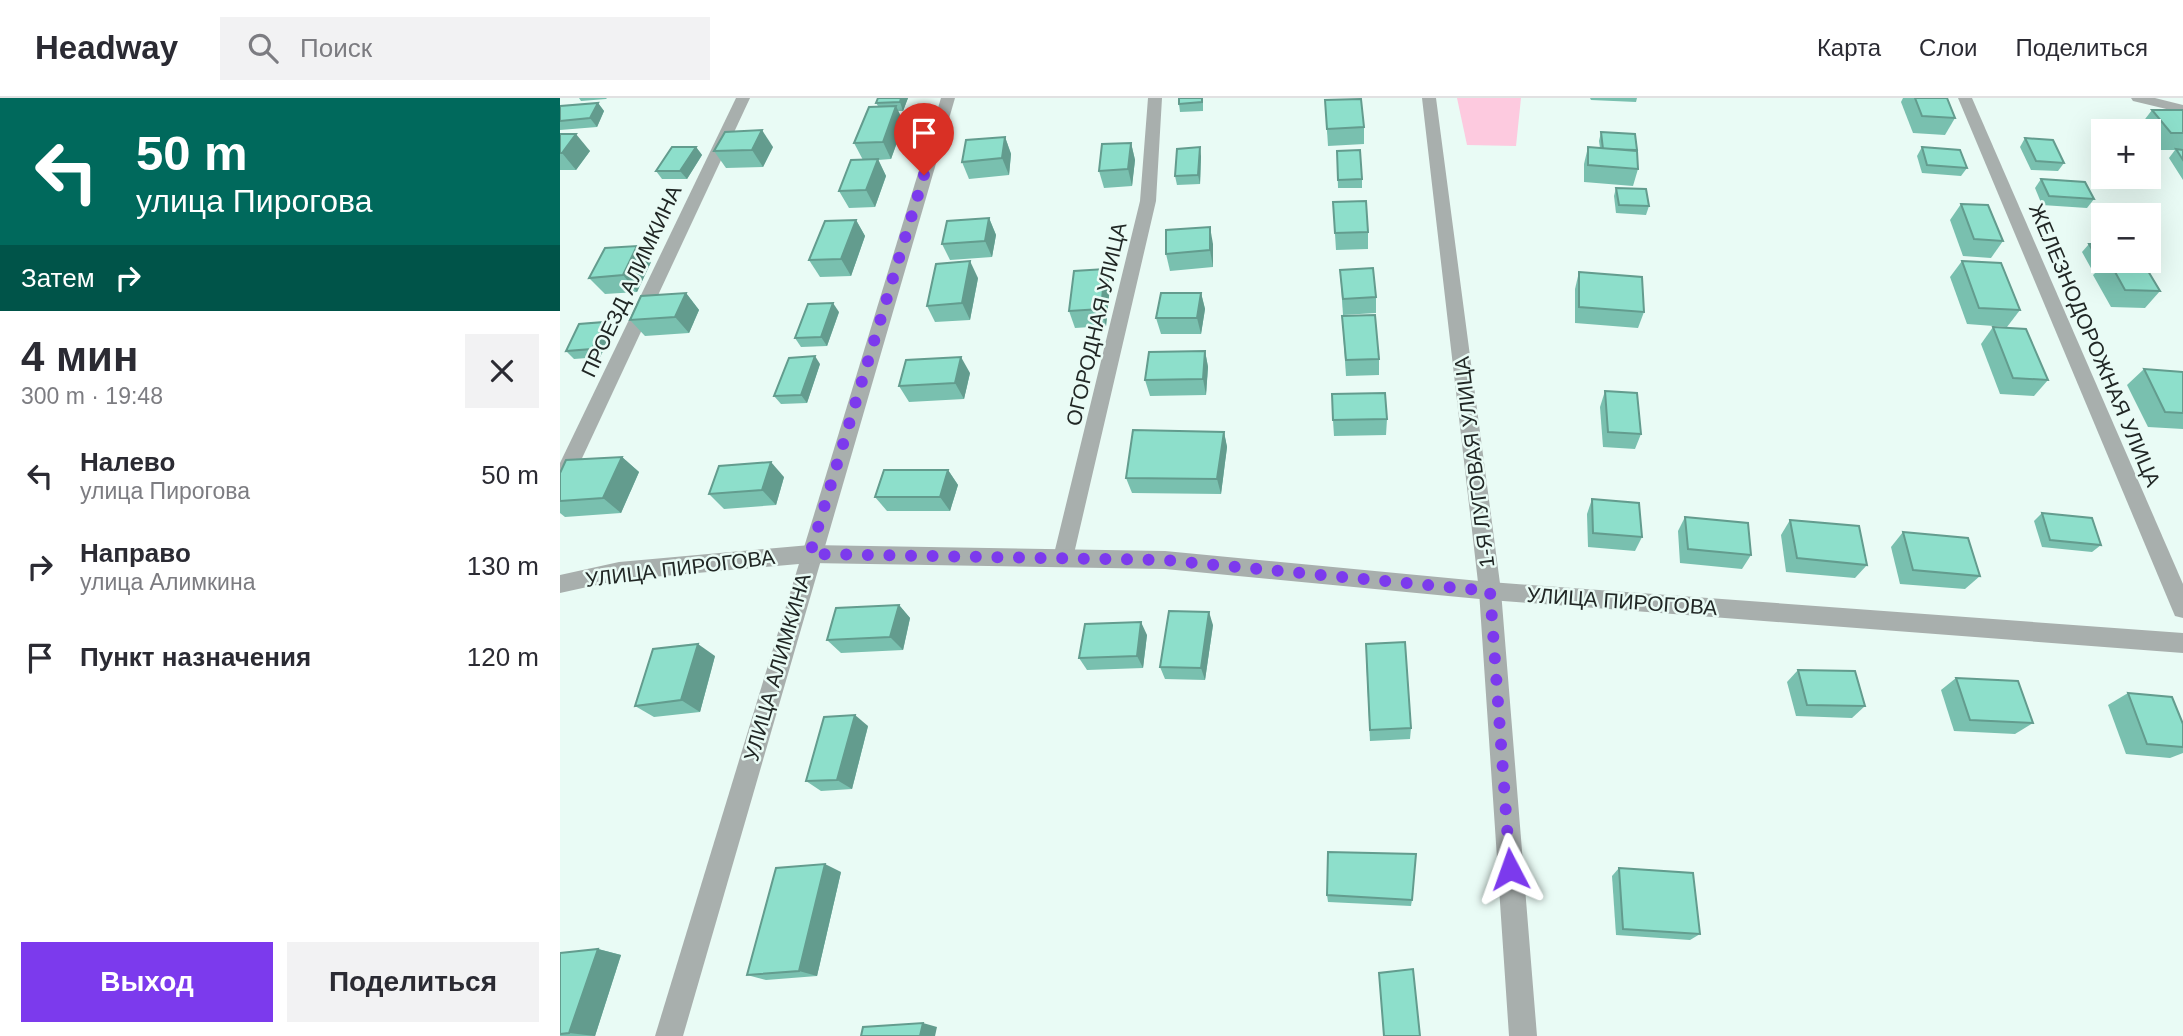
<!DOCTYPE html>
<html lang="ru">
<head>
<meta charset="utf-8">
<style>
  body { margin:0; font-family:Arial,sans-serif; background:#f2f2f3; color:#2b2b33; height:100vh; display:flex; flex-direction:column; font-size:26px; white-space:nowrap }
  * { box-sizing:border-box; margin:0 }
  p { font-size:23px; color:#7c7c81 }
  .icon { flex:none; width:38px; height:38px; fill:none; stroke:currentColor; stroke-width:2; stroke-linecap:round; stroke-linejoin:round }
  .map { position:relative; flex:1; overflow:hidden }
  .sheet { display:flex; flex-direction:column; background:#fff; width:560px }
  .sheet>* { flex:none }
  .guide { background:#00695c; color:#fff; overflow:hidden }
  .tools { position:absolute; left:1531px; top:21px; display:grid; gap:14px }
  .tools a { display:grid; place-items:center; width:70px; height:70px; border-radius:0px; background:#fff; box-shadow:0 7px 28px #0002; font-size:35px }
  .pin { position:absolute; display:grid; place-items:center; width:60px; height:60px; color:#fff; margin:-72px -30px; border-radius:50% 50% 50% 0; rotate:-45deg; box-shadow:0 0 7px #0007 }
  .pin .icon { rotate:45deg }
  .me { position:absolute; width:77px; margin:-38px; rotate:356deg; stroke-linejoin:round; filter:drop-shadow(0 0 5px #0008) }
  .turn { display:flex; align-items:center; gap:24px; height:147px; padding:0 21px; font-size:32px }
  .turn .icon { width:91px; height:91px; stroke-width:2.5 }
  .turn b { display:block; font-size:49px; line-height:60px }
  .then { display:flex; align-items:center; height:66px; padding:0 21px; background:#0003; gap:14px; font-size:26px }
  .round { display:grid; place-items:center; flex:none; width:74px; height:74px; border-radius:0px; background:#f2f2f3 }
  .headline { display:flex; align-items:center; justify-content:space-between; height:119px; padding:0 21px }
  h1 { font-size:42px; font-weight:700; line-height:52px }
  .button { display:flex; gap:14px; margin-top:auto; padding:14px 21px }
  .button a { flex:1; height:80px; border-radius:0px; background:#7c3aed; color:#fff; font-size:28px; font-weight:700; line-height:80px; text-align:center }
  .button a+a { background:#f2f2f3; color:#2b2b33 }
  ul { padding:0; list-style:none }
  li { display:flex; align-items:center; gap:21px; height:91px; padding:0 21px }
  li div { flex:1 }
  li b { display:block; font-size:26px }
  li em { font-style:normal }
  header { display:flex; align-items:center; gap:42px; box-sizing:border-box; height:98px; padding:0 35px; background:#fff; border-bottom:2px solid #e1e1e2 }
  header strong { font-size:33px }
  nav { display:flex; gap:38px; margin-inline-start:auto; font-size:24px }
  .search { width:490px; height:63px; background:#f2f2f3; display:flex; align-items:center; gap:18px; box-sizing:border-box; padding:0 24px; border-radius:0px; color:#7c7c81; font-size:26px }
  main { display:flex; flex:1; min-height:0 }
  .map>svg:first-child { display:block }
</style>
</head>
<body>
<header>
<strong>Headway</strong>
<div class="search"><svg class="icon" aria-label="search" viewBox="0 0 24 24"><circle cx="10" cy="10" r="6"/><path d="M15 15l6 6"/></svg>Поиск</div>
<nav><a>Карта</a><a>Слои</a><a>Поделиться</a></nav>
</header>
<main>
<section class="sheet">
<div class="guide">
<div class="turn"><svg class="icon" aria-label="left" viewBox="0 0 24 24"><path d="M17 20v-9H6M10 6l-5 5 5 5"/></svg><div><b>50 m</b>улица Пирогова</div></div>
<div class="then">Затем<svg class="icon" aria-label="right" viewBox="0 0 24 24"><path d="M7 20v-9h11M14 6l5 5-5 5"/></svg></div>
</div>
<div class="headline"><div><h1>4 мин</h1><p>300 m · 19:48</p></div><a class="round"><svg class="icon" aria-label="close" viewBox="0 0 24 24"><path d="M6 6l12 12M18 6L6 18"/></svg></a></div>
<ul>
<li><svg class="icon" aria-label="left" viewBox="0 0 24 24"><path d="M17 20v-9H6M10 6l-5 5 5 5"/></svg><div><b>Налево</b><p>улица Пирогова</p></div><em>50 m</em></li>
<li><svg class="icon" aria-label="right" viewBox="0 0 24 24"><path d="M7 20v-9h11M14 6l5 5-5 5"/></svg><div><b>Направо</b><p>улица Алимкина</p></div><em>130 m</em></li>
<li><svg class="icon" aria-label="arrive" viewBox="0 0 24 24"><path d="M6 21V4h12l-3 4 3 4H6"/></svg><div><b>Пункт назначения</b></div><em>120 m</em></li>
</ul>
<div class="button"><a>Выход</a><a>Поделиться</a></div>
</section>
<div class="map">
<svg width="1623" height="938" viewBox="0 0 1623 938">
  <rect width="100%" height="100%" fill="#e9fbf5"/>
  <polygon fill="#fdcadf" points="897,0 961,0 956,48 907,47"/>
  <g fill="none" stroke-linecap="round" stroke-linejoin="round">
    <g fill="#a8afad" fill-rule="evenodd">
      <polygon points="176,0 190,0 10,386 7,392 0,394 0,365"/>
      <polygon points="381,0 395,0 123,938 95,938"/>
      <polygon points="588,0 602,0 596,103 513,460 510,466 503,469 496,466 493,460 580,103"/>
      <polygon points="862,0 876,0 941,493 977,938 949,938 919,493"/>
      <polygon points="1398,0 1412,0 1623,486 1623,520 1615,518 1612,511"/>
      <polygon points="1571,0 1595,0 1623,7 1623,15 1573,3"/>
    </g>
    <polygon fill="#a8afad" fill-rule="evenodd" points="250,447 605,453 930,484 1623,535 1623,555 930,502 605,471 250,465 59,482 0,495 0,477 59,464"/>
  </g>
  <g fill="#79c0af">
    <polygon points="19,0 47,0 46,1 21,3"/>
    <polygon points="318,0 348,0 343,13 338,13 344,25 331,61 318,62 326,78 315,109 289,110 279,93 303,62 294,45 318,8 316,5"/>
    <polygon points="643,0 643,13 620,14 619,6"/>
    <polygon points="1030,0 1077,0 1076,4 1031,2"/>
    <polygon points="1343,0 1387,0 1395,20 1385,37 1353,35 1341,4"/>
    <polygon points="765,2 804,29 804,46 768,48"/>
    <polygon points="38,5 44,13 37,29 0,32 0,8"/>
    <polygon points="1592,12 1623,12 1623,82 1609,60 1615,52 1597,52 1589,41 1589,33 1583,33 1579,29"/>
    <polygon points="1041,34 1078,71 1073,88 1024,84 1024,66 1028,49 1040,50 1039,43"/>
    <polygon points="0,36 30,53 16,72 0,72"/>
    <polygon points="445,39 451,56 449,77 409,81 402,64"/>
    <polygon points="1465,40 1504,65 1498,73 1471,72 1460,49"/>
    <polygon points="571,45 575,62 572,88 544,90 539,73"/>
    <polygon points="136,49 142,57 127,81 102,81 96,73"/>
    <polygon points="213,49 203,69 166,70 154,53"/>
    <polygon points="1362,49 1407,70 1401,78 1362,75 1357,58"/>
    <polygon points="777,53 802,81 802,90 778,90"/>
    <polygon points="641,58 640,86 617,87 615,78"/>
    <polygon points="1481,81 1534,101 1527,110 1482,107 1475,90"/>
    <polygon points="1056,90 1089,108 1086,117 1056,115 1054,98"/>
    <polygon points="773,104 808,134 808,151 776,152"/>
    <polygon points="1401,106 1443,143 1431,160 1403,158 1390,122"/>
    <polygon points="429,120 436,137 432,159 390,162 382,146"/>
    <polygon points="296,122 305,138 291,178 260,179 249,162"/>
    <polygon points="653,146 653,169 610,173 606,156"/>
    <polygon points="1529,146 1544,163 1582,163 1600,193 1585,210 1551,209 1533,177 1538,172 1532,172 1522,154"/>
    <polygon points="1402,163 1460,212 1447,229 1407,226 1390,179"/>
    <polygon points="91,164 77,194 45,196 29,180"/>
    <polygon points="545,171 550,188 546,228 515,230 509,213"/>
    <polygon points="780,172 816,199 816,215 783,217"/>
    <polygon points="1019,174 1084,214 1078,230 1015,225 1015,191"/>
    <polygon points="418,180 410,222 375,224 367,208"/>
    <polygon points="126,195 139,212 129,235 85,238 70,222"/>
    <polygon points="641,195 645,211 641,236 601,236 596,220"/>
    <polygon points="279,214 267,248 241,249 235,240"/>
    <polygon points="782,218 819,261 819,277 786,278"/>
    <polygon points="45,224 53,233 40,259 14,261 6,253"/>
    <polygon points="1433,229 1488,282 1474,298 1440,296 1421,246"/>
    <polygon points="645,253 648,269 646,297 590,298 585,282"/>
    <polygon points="260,266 247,305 221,306 214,298"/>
    <polygon points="1584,271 1623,274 1623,331 1588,329 1567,287"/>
    <polygon points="410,275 404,301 349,304 339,288"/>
    <polygon points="1045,293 1081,336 1075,351 1043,349 1040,309"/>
    <polygon points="827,321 826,337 774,338 773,322"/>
    <polygon points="664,334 667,349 661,396 572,395 566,380"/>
    <polygon points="62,359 79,374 61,415 5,419 0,415 0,375"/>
    <polygon points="388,372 398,387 390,413 327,413 315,399"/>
    <polygon points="224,379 216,407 164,411 149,396"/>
    <polygon points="1032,401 1082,439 1075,453 1028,449 1027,416"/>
    <polygon points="1482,415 1541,447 1532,454 1482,449 1474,423"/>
    <polygon points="1125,419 1191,457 1182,471 1120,465 1118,433"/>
    <polygon points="1230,422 1307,467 1295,480 1226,474 1221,437"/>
    <polygon points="1343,434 1420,478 1405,491 1340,486 1331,449"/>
    <polygon points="339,507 350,520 343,552 281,555 267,542"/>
    <polygon points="653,527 645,582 605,581 600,569"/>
    <polygon points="587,537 583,570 527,572 519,560"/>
    <polygon points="155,558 140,614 94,619 75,608"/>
    <polygon points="806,558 851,630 850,641 810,643"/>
    <polygon points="1238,572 1305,608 1292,620 1236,618 1227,584"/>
    <polygon points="1396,580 1473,625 1455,636 1394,633 1381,592"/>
    <polygon points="1568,595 1623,626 1623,655 1610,660 1566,656 1548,607"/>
    <polygon points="308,628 292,691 261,693 246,683"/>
    <polygon points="1059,770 1140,836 1130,842 1056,837 1052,778"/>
    <polygon points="281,774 257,878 206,882 187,877"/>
    <polygon points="767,797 852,802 851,808 768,804"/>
    <polygon points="38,851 61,857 35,938 0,938 0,855"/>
  </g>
  <g fill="#639c8e">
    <polygon points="341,0 348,0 343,13 340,4"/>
    <polygon points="38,5 44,13 37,29 30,20"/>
    <polygon points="336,8 344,25 331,61 323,44"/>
    <polygon points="202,32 213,49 203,69 192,52"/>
    <polygon points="16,36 30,53 16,72 2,55"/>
    <polygon points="445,39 451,56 449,77 442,60"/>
    <polygon points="571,45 575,62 572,88 568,71"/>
    <polygon points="136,49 142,57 127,81 120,73"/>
    <polygon points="640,49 641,58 640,86 638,77"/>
    <polygon points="318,61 326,78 315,109 306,92"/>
    <polygon points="429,120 436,137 432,159 425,143"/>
    <polygon points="296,122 305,138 291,178 281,161"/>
    <polygon points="650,129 653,146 653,169 650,152"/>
    <polygon points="77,148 91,164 77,194 63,177"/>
    <polygon points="410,163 418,180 410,222 402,205"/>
    <polygon points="545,171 550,188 546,228 541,211"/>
    <polygon points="126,195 139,212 129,235 115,219"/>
    <polygon points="641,195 645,211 641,236 637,220"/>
    <polygon points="273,205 279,214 267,248 261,239"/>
    <polygon points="45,224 53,233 40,259 32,251"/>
    <polygon points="645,253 648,269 646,297 643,281"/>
    <polygon points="255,258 260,266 247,305 241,297"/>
    <polygon points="401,259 410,275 404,301 395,285"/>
    <polygon points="664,334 667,349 661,396 657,381"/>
    <polygon points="62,359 79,374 61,415 43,400"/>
    <polygon points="211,364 224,379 216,407 202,392"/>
    <polygon points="388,372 398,387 390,413 380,399"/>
    <polygon points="339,507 350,520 343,552 330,539"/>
    <polygon points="649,514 653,527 645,582 641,570"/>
    <polygon points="581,524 587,537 583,570 577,558"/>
    <polygon points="138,546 155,558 140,614 121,602"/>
    <polygon points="295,617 308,628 292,691 277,682"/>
    <polygon points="265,766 281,774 257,878 239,873"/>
    <polygon points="38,851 61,857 35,938 9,935"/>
    <polygon points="363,925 377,929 375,938 360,938"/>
  </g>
  <g fill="#8ddfcb" stroke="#639c8e" stroke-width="2">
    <polygon points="318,0 341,0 340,4 316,5"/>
    <polygon points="619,0 642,0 642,4 619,6"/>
    <polygon points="1355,0 1387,0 1395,20 1362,18"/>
    <polygon points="801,1 804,29 767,31 765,2"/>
    <polygon points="38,5 30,20 0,23 0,8"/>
    <polygon points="336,8 323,44 294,45 309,9"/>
    <polygon points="1592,12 1623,12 1623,35 1611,35"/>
    <polygon points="202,32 192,52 154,53 165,34"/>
    <polygon points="1041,34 1075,36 1077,52 1043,51"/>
    <polygon points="0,36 16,36 2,55 0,55"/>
    <polygon points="445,39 442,60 402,64 406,42"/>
    <polygon points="1465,40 1493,42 1504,65 1476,63"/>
    <polygon points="571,45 568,71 539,73 542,46"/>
    <polygon points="112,49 136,49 120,73 96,73"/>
    <polygon points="640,49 638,77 615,78 617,51"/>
    <polygon points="1028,49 1077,53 1078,71 1028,67"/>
    <polygon points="1362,49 1400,52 1407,70 1367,67"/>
    <polygon points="1616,51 1623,52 1623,62"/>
    <polygon points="800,52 802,81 778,82 777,53"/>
    <polygon points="318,61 306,92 279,93 291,62"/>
    <polygon points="1481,81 1525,84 1534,101 1489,98"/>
    <polygon points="1056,90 1086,91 1089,108 1059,107"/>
    <polygon points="806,103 808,134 775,135 773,104"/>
    <polygon points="1401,106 1428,107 1443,143 1414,141"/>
    <polygon points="429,120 425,143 382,146 387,123"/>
    <polygon points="296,122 281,161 249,162 265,123"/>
    <polygon points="650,129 650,152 606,156 606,132"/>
    <polygon points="1529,146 1544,146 1544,163 1546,163 1545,164 1539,164"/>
    <polygon points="77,148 63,177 29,180 45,150"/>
    <polygon points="410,163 402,205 367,208 376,166"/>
    <polygon points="1402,163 1441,165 1460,212 1419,210"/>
    <polygon points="1549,163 1582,163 1600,193 1565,192"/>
    <polygon points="813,170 816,199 783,201 780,172"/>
    <polygon points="545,171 541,211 509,213 514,173"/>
    <polygon points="1019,174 1082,179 1084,214 1019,209"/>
    <polygon points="126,195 115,219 70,222 81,198"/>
    <polygon points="601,195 641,195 637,220 596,220"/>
    <polygon points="273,205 261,239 235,240 248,206"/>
    <polygon points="815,217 819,261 786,262 782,218"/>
    <polygon points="45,224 32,251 6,253 19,226"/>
    <polygon points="1433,229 1466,231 1488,282 1453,280"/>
    <polygon points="645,253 643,281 585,282 589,254"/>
    <polygon points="255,258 241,297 214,298 229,260"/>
    <polygon points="401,259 395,285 339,288 346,262"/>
    <polygon points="1584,271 1623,274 1623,315 1605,314"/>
    <polygon points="1045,293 1077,295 1081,336 1048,334"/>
    <polygon points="825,295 827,321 773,322 772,296"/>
    <polygon points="573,332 664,334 657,381 566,380"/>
    <polygon points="62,359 43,400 0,403 0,375 6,362"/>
    <polygon points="211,364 202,392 149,396 159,368"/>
    <polygon points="324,372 388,372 380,399 315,399"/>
    <polygon points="1032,401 1079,405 1082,439 1033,435"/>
    <polygon points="1482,415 1532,420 1541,447 1490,442"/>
    <polygon points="1125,419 1188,425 1191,457 1128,451"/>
    <polygon points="1230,422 1299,428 1307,467 1237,460"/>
    <polygon points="1343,434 1408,440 1420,478 1353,472"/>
    <polygon points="339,507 330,539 267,542 276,510"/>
    <polygon points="609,513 649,514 641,570 600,569"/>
    <polygon points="581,524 577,558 519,560 525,526"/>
    <polygon points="845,544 851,630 810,632 806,546"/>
    <polygon points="138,546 121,602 75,608 93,551"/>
    <polygon points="1238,572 1295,573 1305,608 1247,607"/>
    <polygon points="1396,580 1458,583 1473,625 1410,622"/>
    <polygon points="1568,595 1612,599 1623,626 1623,649 1587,646"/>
    <polygon points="295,617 277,682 246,683 264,619"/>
    <polygon points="768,754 856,756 852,802 767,797"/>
    <polygon points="265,766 239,873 187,877 216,770"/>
    <polygon points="1059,770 1133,775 1140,836 1063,831"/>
    <polygon points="38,851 9,935 0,936 0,855"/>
    <polygon points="853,871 860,938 824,938 819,875"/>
    <polygon points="363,925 360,938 301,938 303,929"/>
  </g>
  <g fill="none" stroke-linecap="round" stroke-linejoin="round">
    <polyline stroke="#7c3aed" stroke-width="12" stroke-dasharray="0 21.6" points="364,77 250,456 604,462 930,493 950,771"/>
  </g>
  <g text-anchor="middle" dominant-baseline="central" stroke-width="5" stroke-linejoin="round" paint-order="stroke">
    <g font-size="21" fill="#212725" stroke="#e9fbf5">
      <text transform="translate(71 183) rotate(-65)">ПРОЕЗД АЛИМКИНА</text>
      <text transform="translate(536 226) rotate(-77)">ОГОРОДНАЯ УЛИЦА</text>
      <text transform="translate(1535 247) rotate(67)">ЖЕЛЕЗНОДОРОЖНАЯ УЛИЦА</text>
      <text transform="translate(914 364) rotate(-97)">1-Я ЛУГОВАЯ УЛИЦА</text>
      <text transform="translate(120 470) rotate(-7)">УЛИЦА ПИРОГОВА</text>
      <text transform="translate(1062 503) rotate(4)">УЛИЦА ПИРОГОВА</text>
      <text transform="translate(217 569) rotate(-74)">УЛИЦА АЛИМКИНА</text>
    </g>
  </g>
</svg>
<div class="tools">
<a>+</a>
<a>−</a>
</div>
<div class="pin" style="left:364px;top:77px;background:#d93025"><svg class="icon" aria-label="arrive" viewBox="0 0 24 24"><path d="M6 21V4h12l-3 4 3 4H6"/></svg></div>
<svg class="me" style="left:950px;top:771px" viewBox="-20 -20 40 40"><path d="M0-17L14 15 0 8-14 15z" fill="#7c3aed" stroke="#fff" stroke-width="4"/></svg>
</div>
</main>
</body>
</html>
